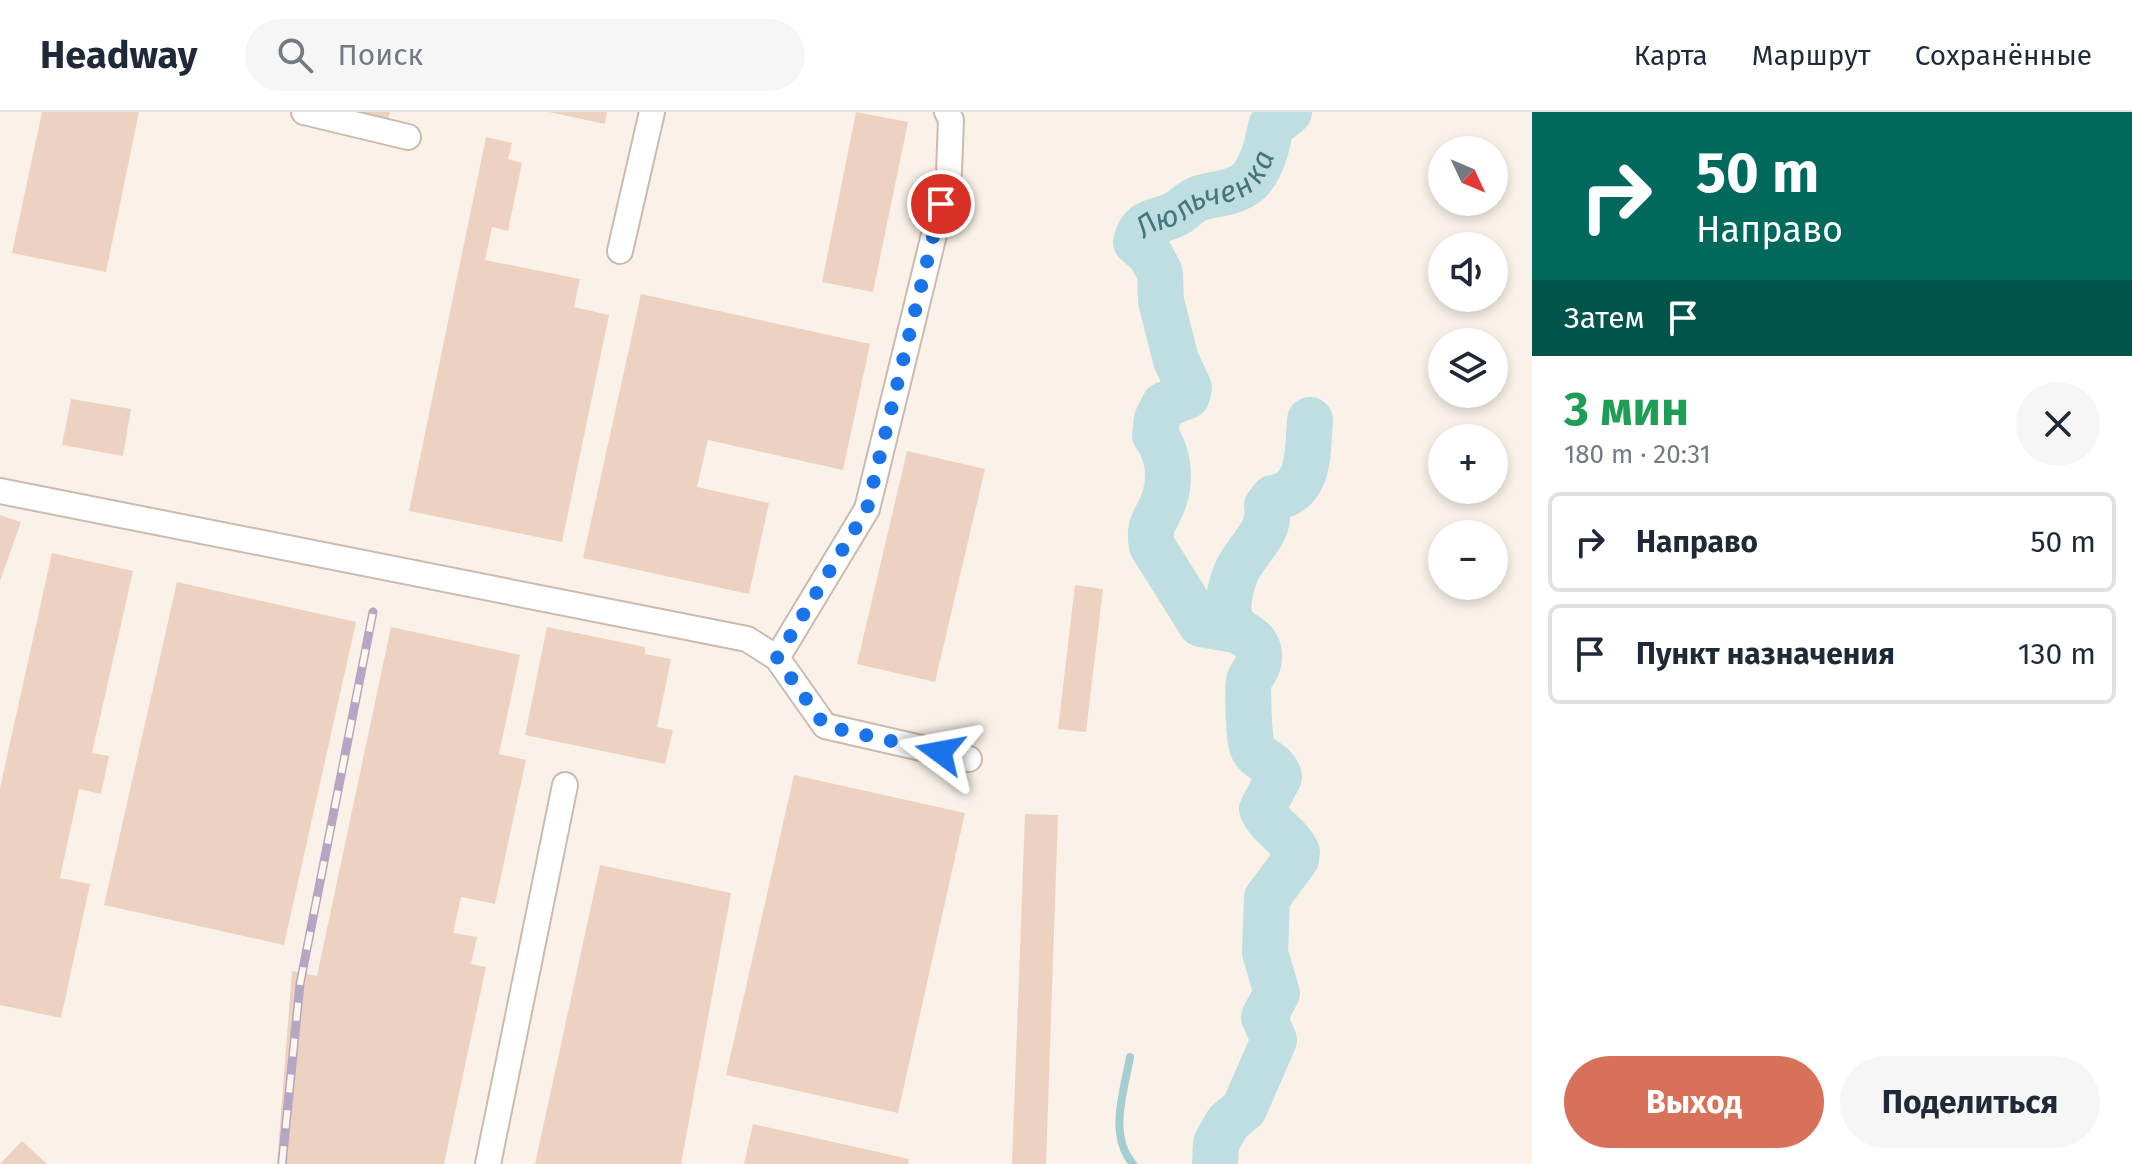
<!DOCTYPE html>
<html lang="ru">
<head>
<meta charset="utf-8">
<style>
  body { margin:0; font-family:"Fira Sans",sans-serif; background:#f6f6f7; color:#1f2937; height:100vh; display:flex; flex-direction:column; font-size:30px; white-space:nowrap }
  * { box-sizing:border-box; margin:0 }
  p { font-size:26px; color:#747a83 }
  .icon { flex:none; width:44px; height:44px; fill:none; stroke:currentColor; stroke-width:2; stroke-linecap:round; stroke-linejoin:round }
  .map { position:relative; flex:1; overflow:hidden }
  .drawer { display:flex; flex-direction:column; background:#fff; width:600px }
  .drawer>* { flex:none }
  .guide { background:#00695c; color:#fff; overflow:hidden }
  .needle { width:52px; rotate:134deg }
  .tools { position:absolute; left:1428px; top:24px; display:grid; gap:16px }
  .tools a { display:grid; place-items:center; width:80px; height:80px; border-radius:50%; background:#fff; box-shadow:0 4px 12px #0003; font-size:40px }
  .pin { position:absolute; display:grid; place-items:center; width:68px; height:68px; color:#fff; margin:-34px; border:4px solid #fff; border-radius:50%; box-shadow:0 2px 8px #0007 }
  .me { position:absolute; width:88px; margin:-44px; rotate:283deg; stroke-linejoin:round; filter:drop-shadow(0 0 6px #0008) }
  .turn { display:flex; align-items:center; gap:28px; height:168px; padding:0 32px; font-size:36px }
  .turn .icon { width:104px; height:104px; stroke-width:2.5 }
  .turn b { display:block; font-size:56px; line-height:68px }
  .then { display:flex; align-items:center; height:76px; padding:0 32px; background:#0003; gap:16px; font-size:30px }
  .round { display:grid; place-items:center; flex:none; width:84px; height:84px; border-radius:42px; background:#f6f6f7 }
  .headline { display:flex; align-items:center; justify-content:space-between; height:136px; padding:0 32px }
  h1 { font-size:48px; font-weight:700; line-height:60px; color:#1e9e55 }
  .cta { display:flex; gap:16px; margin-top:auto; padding:16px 32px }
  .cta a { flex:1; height:92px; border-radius:48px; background:#d87159; color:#fff; font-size:32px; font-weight:700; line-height:92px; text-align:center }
  .cta a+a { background:#f6f6f7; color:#1f2937 }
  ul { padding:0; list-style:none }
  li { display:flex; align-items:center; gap:24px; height:100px; margin:0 16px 12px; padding:0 16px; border:4px solid #e0e1e3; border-radius:12px }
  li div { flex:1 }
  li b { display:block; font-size:30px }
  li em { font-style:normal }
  header { display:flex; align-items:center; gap:48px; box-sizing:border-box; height:112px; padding:0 40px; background:#fff; border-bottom:2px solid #e0e1e3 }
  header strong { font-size:38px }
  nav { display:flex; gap:44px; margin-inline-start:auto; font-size:28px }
  .search { width:560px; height:72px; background:#f6f6f7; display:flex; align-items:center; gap:20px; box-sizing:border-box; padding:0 28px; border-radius:44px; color:#747a83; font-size:30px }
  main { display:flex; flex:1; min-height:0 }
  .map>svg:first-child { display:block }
</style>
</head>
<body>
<header>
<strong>Headway</strong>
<div class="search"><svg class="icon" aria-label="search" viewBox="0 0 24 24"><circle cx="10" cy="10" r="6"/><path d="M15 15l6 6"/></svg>Поиск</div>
<nav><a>Карта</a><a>Маршрут</a><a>Сохранённые</a></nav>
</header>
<main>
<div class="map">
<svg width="1532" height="1052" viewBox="0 0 1532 1052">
  <rect width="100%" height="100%" fill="#faf2e8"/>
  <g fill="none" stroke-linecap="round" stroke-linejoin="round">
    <path stroke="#a5ced3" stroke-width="8" d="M1130 945C1124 979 1108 1023 1133 1052"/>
    <g stroke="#bedee2" stroke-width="46">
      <path id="s1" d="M1236 518 1201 512 1152 434C1147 410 1159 406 1165 385 1171 364 1168 340 1155 323L1157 307 1164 293 1187 284 1189 276 1176 248 1161 189 1160 161 1150 142 1136 130C1142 104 1161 112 1179 100 1186 95 1191 89 1200 86 1217 81 1240 81 1252 66 1264 50 1267 33 1271 14L1289 0"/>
      <path d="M1215 1052 1216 1031 1228 1010 1244 997 1274 928 1264 905 1277 881 1265 841 1267 786 1296 747 1297 740C1289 723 1269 714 1262 697L1279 665C1275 649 1258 649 1252 635 1249 628 1247 574 1249 569 1252 561 1259 555 1259 547 1261 515 1224 531 1229 487 1231 472 1235 459 1244 447 1256 428 1270 419 1267 394L1273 386C1312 380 1307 339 1310 308"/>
    </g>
  </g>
  <g fill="#edd2c2">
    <polygon points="42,0 139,0 106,160 12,141"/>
    <polygon points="355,0 390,0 388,8"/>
    <polygon points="549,0 607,0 605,12"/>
    <polygon points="856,0 908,10 873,180 822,170"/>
    <polygon points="486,25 512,31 508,47 522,51 508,119 492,115 485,148 580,167 574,195 609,203 562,430 409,399"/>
    <polygon points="641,182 870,232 843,358 708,328 697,375 769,391 749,482 583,446"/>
    <polygon points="71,287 131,297 123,344 62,333"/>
    <polygon points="907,339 985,357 935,570 857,552"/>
    <polygon points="0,403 21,410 0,469"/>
    <polygon points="52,441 133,459 92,641 109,644 101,682 79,677 60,766 90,772 61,906 0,893 0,676"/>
    <polygon points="177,470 356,510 284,833 104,793"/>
    <polygon points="1075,473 1103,477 1086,620 1058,617"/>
    <polygon points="391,515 520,543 499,642 526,648 495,792 461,785 453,821 477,825 471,852 486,855 444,1052 277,1052 292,859 317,864"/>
    <polygon points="547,515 645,535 645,542 671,547 657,615 673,618 665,652 525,623"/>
    <polygon points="794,663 965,701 898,1001 726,963"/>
    <polygon points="1025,702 1058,703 1046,1052 1012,1052"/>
    <polygon points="600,753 731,781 681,1052 535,1052"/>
    <polygon points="753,1012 909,1047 908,1052 744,1052"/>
    <polygon points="22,1029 47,1052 0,1052"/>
  </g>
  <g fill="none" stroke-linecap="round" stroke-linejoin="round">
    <defs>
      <g id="minor">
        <polyline points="304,0 408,25"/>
        <polyline points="620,139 652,0"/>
        <polyline points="0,379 747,527 777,546 825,614 969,647"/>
        <polyline points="777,546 867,397 949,61 951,8 947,0"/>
        <polyline points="488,1052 565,673"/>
      </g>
    </defs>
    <use href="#minor" stroke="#cbbaaf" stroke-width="28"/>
    <use href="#minor" stroke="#fff" stroke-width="24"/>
    <defs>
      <polyline id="rail" points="282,1052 300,872 373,500"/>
    </defs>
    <use href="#rail" stroke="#b5a7c3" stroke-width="9"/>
    <use href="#rail" stroke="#fdf7ee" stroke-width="6" stroke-dasharray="18" stroke-linecap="butt"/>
  </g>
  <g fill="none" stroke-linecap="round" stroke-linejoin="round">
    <polyline stroke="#1a73e8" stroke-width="14" stroke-dasharray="0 25.2" points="940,640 825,614 777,546 867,397 941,92"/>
  </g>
  <g text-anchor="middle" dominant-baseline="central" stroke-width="8" stroke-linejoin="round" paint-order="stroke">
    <g font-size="30" font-style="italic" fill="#47757c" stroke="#fdf7ee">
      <text stroke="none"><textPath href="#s1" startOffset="558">Люльченка</textPath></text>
    </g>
  </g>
</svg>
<div class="tools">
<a><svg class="needle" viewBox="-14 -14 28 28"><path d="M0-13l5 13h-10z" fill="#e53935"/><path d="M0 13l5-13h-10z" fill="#747a83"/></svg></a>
<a><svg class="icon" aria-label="sound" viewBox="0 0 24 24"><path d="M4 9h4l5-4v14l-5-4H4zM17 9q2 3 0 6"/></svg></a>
<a><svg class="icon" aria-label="layers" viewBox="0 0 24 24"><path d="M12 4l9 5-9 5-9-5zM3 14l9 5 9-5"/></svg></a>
<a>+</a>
<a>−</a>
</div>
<div class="pin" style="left:941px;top:92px;background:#d93025"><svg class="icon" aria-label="arrive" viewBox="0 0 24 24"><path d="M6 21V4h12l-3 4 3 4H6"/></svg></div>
<svg class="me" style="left:940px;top:640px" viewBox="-20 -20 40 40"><path d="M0-17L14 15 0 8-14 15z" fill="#1a73e8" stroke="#fff" stroke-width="4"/></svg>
</div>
<section class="drawer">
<div class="guide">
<div class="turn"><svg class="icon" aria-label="right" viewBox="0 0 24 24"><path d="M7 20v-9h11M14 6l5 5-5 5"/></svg><div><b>50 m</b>Направо</div></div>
<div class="then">Затем<svg class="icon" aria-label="arrive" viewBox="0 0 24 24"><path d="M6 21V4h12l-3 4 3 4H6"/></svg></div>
</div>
<div class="headline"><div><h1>3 мин</h1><p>180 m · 20:31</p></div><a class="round"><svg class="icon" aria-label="close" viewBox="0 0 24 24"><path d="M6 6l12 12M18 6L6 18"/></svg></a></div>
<ul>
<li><svg class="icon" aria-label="right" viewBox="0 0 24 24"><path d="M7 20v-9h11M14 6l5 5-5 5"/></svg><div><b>Направо</b></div><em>50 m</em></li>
<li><svg class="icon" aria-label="arrive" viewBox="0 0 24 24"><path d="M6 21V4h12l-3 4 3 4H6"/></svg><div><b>Пункт назначения</b></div><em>130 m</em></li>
</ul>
<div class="cta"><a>Выход</a><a>Поделиться</a></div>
</section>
</main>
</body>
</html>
